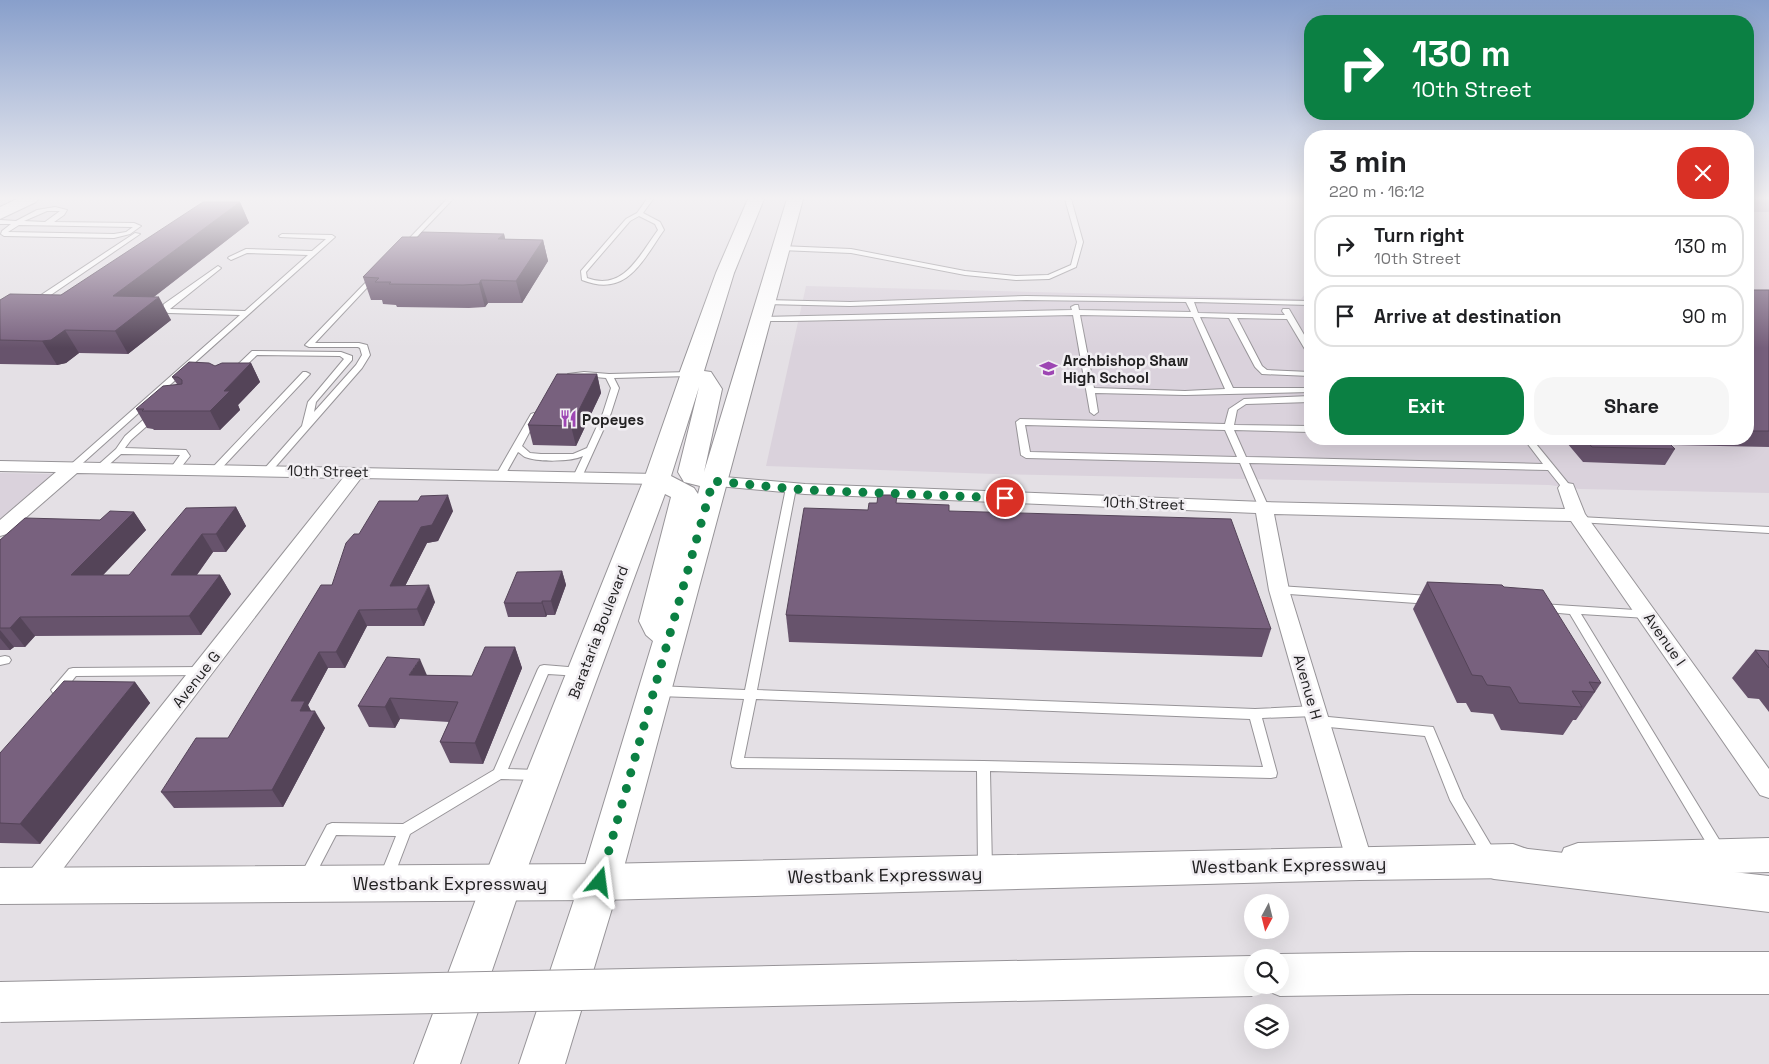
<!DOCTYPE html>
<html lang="en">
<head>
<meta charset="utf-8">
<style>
  body { margin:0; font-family:"Space Grotesk",sans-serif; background:#f6f6f6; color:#202124; height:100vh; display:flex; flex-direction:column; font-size:19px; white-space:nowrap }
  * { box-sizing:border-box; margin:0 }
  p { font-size:16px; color:#757577 }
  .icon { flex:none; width:28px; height:28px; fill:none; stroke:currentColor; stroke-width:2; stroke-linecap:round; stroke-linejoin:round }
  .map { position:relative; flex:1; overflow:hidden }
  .panel { position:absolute; left:1304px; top:130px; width:450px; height:315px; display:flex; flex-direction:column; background:#fff; border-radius:20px; box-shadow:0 5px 20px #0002 }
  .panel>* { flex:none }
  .guide { position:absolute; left:1304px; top:15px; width:450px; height:105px; border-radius:20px; box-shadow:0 5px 20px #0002; background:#0b8043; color:#fff; overflow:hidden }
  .needle { width:32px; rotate:187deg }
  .fabs { position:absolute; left:1244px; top:894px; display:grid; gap:10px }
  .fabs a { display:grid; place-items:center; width:45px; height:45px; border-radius:50%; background:#fff; box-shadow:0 5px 20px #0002; font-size:25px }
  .pin { position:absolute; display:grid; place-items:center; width:42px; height:42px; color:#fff; margin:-21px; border:2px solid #fff; border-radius:50%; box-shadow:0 1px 5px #0007 }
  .me { position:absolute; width:55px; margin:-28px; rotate:16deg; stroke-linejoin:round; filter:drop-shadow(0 0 4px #0008) }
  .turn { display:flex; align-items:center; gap:18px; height:105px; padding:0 25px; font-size:22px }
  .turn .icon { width:65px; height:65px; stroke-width:2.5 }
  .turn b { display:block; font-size:35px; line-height:42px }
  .round { display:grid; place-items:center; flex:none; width:52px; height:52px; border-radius:20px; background:#f6f6f6 }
  .headline { display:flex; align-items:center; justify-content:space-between; height:85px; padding:0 25px }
  h1 { font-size:30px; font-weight:600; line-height:38px }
  .action { display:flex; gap:10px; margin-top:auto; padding:10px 25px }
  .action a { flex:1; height:58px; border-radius:20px; background:#0b8043; color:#fff; font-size:20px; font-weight:600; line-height:58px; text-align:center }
  .action a+a { background:#f6f6f6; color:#202124 }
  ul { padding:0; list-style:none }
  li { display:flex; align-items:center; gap:15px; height:62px; margin:0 10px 8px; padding:0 15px; border:2px solid #e0e0e0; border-radius:20px }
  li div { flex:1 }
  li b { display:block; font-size:19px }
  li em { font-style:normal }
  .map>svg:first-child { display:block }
</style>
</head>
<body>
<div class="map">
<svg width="1769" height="1064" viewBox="0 0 1769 1064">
  <rect width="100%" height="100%" fill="#e4e0e5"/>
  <g fill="#dad2dc">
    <polygon points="1748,199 1769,199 1769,493 1580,489 1549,485 994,474 766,466 806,286 1301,299 1306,293 1310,293 1310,439 1748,439"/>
    <polygon points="0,473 57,474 0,522"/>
  </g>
  <rect fill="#beabc3" x="1748" y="199" width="21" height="13"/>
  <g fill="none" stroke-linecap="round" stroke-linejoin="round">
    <defs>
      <g id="lane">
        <polygon points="447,199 453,199 406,248 402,248 402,246"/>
        <path d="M647 199H653L643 213 660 222 664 230C642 261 627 298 582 280L581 271 626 219 637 213ZM639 216 655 224 658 230C640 254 624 292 587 278L586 272 630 221Z"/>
        <polygon points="1065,199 1071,199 1083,242 1076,267 1049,279 1016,280 965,275 851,253 781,250 778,248 781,246 851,249 965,271 1016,276 1048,275 1071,265 1077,242"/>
        <path d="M55 207 67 210 64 215 54 222 134 223 141 226 130 234 114 238 4 236 1 234 2 231 11 224H0V220L16 221 37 210ZM47 211H60L45 222 24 221ZM19 225 133 227 126 232 114 234 8 232Z"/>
        <polygon points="135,233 140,234 39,303 32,301"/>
        <polygon points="282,234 332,235 335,237 75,470 69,470 67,468 69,466 240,315 168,313 162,309 164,304 218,266 221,268 220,269 170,309 245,311 308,255 247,253 231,260 228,258 229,257 246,249 312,251 326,239 280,237 279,236"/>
        <polygon points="374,275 377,277 376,278 315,343 359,343 367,345 370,355 362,368 271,472 265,472 263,470 265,468 302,426 308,402 344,359 340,356 257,355 237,374 234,374 230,372 252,351 255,351 341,352 352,356 352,360 316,402 314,412 356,365 362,355 360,348 358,347 309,347 305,345 372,276"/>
        <path d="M1026 296 1310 301V305L1194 302 1198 313 1285 315 1282 311 1283 309H1289L1310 345V353L1306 351 1287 319 1237 318 1262 366 1267 370 1310 372V376L1262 374 1255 367 1229 318 1200 317 1233 388H1310V392L1185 395 1095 393 1098 412 1094 415 1090 412 1073 315 791 321H761L757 319 761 317 1072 310 1071 307 1075 305H1078L1079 310 1191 312 1186 302 1026 300 850 306 765 304 761 302 765 300 850 302ZM1080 315 1193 317 1225 389 1185 391 1094 388Z"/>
        <polygon points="303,372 306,372 310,374 218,472 212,472 210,470 212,468"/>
        <path d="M584 372 609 374 690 372 694 374 690 376 614 378 619 388 611 413 581 479H575L573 477 583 456C571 462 537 462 525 457 523 456 520 453 518 452L504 477H498L496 475 531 414 534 413 538 416 522 446 530 453 541 454H573L587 448 603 413 611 388 606 378 584 376 571 378 567 376 568 374Z"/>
        <path d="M1310 396V402L1246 404 1237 410 1234 425 1310 426V432L1234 430 1246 457 1543 464 1524 439H1532L1572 488 1570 490H1564L1548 470 1249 463 1269 508 1264 511 1259 508 1240 463 1026 458 1021 455 1016 422 1020 419 1225 424 1229 409 1244 399ZM1025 425 1225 430 1237 457 1030 452Z"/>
        <polygon points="154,412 158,415 157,417 131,440 125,448 186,450 190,456 178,471 172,471 170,469 180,455 121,454 104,469 98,469 96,467 98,465 116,449 125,436 151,413"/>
        <path d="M791 485 796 488 757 690 1255 709 1315 706 1319 708 1321 711 1319 714 1315 716 1262 718 1277 773 1276 777 1271 778 990 771 992 869 990 874 985 875 980 874 978 869 977 771 737 768 732 767 731 763 744 699 658 696 654 694 652 691 654 688 658 686 745 690 786 488ZM756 699 1250 719 1263 767 983 761 744 758Z"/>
        <polygon points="1580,517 1769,527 1769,533 1577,522 1575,520"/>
        <polygon points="1279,586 1430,596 1434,597 1435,600 1434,603 1430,604 1275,593 1274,590 1275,587"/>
        <polygon points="1541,604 1651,611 1652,614 1651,617 1647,618 1581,614 1723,846 1725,850 1723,854 1718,856 1713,854 1570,614 1537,611 1536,608 1537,605"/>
        <polygon points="5,656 9,657 11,660 9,663 0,665 0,657"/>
        <polygon points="544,665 580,668 584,669 586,672 584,675 580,676 548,674 508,769 537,770 542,771 543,775 542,779 537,780 501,779 410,834 392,881 387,882 382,881 380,876 396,836 336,835 312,881 307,882 302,881 300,876 327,825 332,823 403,824 494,770 538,669 540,666"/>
        <path d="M201 667 205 668 207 671 205 674 201 675 76 676C70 683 63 696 53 693L51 690 69 669 73 668Z"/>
        <polygon points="1318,716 1433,727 1463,798 1495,852 1497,856 1495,860 1490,862 1485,860 1450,800 1425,736 1318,726 1314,724 1312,721 1314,718"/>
      </g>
      <g id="street">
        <polygon points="0,461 657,474 663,475 666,479 663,483 657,484 361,478 43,895 34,898 25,895 21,886 25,877 343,478 77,473 7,534 0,536 0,520 56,472 0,471"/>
        <polygon points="713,476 805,484 1264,502 1565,509 1558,488 1561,484 1567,483 1573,484 1585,514 1769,769 1769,798 1760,795 1571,521 1274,514 1289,590 1373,863 1369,871 1360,875 1351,871 1347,863 1269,590 1256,513 805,494 707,485 704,481 707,477"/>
      </g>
      <g id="secondary">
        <polygon points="17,199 38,199 36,202 0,219 0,207"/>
        <polygon points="1769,838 1769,872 1578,877 1564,872 1559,860 1564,848 1578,843"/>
        <polygon points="1513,844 1527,849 1532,861 1527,873 1513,878 1360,880 600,900 0,904 0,868 600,864"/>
      </g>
      <path id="primary" d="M748 199H764L734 273 704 371 711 372 722 389 704 472 787 199H803L620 882 565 1064H519L580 882 653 641 646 635 639 621 671 497 665 494 522 883 460 1064H414L482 883 644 479 680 376 679 374 716 273ZM699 387 678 472 684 482 700 486 698 494 694 488 671 476Z"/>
      <g id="highway">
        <polygon points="1494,845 1769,876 1769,912 1494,879 1480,874 1475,862 1480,850"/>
        <polygon points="1411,952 1769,952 1769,994 1411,994 1280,996 1265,990 1263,985 1280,985 1280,958 1272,958 1280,954"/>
      </g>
    </defs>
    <use href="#lane" stroke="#979498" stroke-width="2"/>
    <use href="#street" stroke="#979498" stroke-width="2"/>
    <use href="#secondary" stroke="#979498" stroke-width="2"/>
    <use href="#primary" stroke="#979498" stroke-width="2"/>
    <use href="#highway" stroke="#979498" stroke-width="2"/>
    <use href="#lane" fill="#fff" fill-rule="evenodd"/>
    <use href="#street" fill="#fff" fill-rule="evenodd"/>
    <use href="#secondary" fill="#fff" fill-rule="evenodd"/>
    <use href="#primary" fill="#fff" fill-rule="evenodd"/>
    <use href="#highway" fill="#fff" fill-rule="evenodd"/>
    <defs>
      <polyline id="highway-bridge" points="0,1002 1252,976"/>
    </defs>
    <use href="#highway-bridge" stroke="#979498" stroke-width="42" stroke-linecap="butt"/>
    <use href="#highway-bridge" stroke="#fff" stroke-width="40"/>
  </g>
  <g fill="#67536c">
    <polygon points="240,202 249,223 154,297 171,320 128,354 79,353 66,363 57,365 0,364 0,300 61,295"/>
    <polygon points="504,234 505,239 543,240 548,261 522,303 488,303 485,307 469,308 397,307 396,305 383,304 382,300 371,300 363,277 418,237"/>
    <polygon points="1748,290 1769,290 1769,447 1671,445 1675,449 1665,465 1583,462 1567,443 1569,439 1748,439"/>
    <polygon points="251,363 260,382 238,405 240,410 220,430 154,430 153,429 147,428 136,409 177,384 172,377 215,366"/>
    <polygon points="597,374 601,393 576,446 533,445 528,425"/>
    <polygon points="418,501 453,511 438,541 427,543 405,586 435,602 424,626 367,626 345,668 328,668 308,705 311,711 325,728 283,807 174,808 161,792 228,738 332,585 359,534"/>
    <polygon points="897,503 949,511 1271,629 1262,657 789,642 786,615 868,510"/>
    <polygon points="236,507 246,526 226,552 213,552 197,575 220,575 231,594 201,635 35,636 25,647 14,647 10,650 0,650 0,540 100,520 134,512 146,530 103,575 129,575"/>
    <polygon points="562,571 566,585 555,615 547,615 546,617 508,617 504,603"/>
    <polygon points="1427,582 1504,587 1601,683 1595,692 1576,720 1573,720 1563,735 1501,730 1493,714 1471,712 1466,703 1457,703 1413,609"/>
    <polygon points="515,647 522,668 483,764 450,763 440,742 449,722 400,719 395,728 369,727 358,706 427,675 472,676"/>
    <polygon points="1755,650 1769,651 1769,712 1759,699 1748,698 1732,678"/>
    <polygon points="135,682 150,703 40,844 0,843 0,753"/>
  </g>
  <g fill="#544458">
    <polygon points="240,202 249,223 125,319 113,296"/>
    <polygon points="504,234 509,255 498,239"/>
    <polygon points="543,240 548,261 522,303 516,281"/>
    <polygon points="481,280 488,303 485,307 479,284"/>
    <polygon points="159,297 171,320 128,354 115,331"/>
    <polygon points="65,330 79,353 66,363 57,365 42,341"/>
    <polygon points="251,363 260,382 238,405 240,410 220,430 210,411 224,391"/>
    <polygon points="597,374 601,393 576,446 571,426"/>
    <polygon points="448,495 453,511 438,541 427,543 397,602 390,586 421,527"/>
    <polygon points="236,507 246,526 226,552 216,534"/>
    <polygon points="134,512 146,530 85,594 71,575"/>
    <polygon points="202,534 213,552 183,594 171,575"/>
    <polygon points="562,571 566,585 555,615 551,601"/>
    <polygon points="220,575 231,594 201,635 189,616"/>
    <polygon points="429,585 435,602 424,626 417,609"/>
    <polygon points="542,601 547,615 546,617 542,603"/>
    <polygon points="359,610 367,626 345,668 336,652"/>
    <polygon points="20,617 35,636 25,647 10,628"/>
    <polygon points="0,630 14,647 10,650 0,638"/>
    <polygon points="515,647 522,668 483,764 475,743"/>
    <polygon points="319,652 328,668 308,705 313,715 315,711 325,728 283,807 272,790 291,701"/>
    <polygon points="420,659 429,680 409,675"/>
    <polygon points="135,682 150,703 40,844 20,824"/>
    <polygon points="390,698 400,719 395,728 385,707"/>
  </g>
  <g fill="#78617e" stroke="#544458">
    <polygon points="203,202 240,202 113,296 159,297 115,331 65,330 51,340 42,341 0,340 0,300 10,294 61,295"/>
    <polygon points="422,232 504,234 498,239 543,240 516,281 481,280 479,284 463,285 389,284 391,282 375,282 379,278 363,277 402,237 418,237"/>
    <rect x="1748" y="290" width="21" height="141"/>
    <polygon points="189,362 209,363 215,366 222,363 251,363 224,391 230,391 210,411 142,411 144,409 136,409 163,386 182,384 182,380 178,377 172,377"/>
    <polygon points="557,374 597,374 571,426 528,425"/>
    <polygon points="1585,439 1665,439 1675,449 1592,447"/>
    <polygon points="448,495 432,525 421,527 390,586 429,585 417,609 359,610 336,652 319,652 291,701 305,701 300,711 315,711 272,790 161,792 196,738 228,738 321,585 332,585 346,543 354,534 359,534 379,501 418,501 421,496"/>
    <polygon points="878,495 897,495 896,503 949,505 949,511 1231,519 1271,629 786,615 804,508 868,510 869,503 877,503"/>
    <polygon points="236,507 216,534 202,534 171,575 220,575 189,616 20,617 10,628 0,628 0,540 25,518 100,520 110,511 134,512 71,575 129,575 186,508"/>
    <polygon points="562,571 551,601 542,601 542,603 504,603 517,572"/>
    <polygon points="1427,582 1502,585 1504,587 1543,590 1601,683 1589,682 1595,692 1572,691 1582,707 1519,703 1510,687 1487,685 1482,676 1472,675"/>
    <polygon points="485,647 515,647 475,743 440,742 458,702 390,698 385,707 358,706 387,657 420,659 409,675 472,676"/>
    <polygon points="1755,650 1769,651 1769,668"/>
    <polygon points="64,681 135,682 20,824 0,823 0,753"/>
  </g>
  <linearGradient id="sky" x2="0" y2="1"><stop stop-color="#889fcb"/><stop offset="0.57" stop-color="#f3f1f3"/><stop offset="1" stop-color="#f3f1f3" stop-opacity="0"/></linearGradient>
  <rect width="1769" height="348" fill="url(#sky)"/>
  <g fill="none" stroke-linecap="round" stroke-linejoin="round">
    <polyline stroke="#0b8043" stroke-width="9" stroke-dasharray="0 16.2" points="600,882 713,481 805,490 1005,498"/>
  </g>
  <defs>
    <symbol id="school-bare" viewBox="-9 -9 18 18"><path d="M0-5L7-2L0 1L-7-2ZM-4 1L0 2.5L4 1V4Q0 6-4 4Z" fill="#9d46b3" stroke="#f1eef2" stroke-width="2.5" paint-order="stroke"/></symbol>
    <symbol id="restaurant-bare" viewBox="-9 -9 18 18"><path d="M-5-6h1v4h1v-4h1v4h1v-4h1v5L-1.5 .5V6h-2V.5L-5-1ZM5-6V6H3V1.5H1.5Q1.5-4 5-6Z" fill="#9d46b3" stroke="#f1eef2" stroke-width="2.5" paint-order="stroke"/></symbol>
  </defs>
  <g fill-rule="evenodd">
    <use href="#school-bare" x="1036" y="356" width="25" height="25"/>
    <use href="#restaurant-bare" x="556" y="406" width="25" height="25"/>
  </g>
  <g text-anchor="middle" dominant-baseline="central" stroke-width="5" stroke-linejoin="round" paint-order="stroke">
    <g font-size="15" font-weight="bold" fill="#222122" stroke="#f1eef2" text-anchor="start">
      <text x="1063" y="360">Archbishop Shaw<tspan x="1063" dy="17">High School</tspan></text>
      <text x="582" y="419">Popeyes</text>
    </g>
    <g font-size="15" fill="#222122" stroke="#f1eef2">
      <text transform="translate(328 471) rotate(1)">10th Street</text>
      <text transform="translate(1144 503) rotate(2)">10th Street</text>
      <text transform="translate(598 632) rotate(-69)">Barataria Boulevard</text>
      <text transform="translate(1665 639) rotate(55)">Avenue I</text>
      <text transform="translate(196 679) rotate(-52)">Avenue G</text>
      <text transform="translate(1308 687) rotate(74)">Avenue H</text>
    </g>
    <g font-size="18" fill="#222122" stroke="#f1eef2">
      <text transform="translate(1289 865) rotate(-1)">Westbank Expressway</text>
      <text transform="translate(885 875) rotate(-1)">Westbank Expressway</text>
      <text x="450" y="883">Westbank Expressway</text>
    </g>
  </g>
</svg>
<div class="fabs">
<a><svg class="needle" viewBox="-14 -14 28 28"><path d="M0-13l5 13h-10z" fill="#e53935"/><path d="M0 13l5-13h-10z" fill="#757577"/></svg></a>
<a><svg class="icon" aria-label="search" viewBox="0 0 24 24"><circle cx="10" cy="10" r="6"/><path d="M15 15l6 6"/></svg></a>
<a><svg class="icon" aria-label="layers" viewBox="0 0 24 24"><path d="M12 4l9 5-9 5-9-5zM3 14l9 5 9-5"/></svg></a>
</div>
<div class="pin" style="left:1005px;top:498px;background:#d93025"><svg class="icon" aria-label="arrive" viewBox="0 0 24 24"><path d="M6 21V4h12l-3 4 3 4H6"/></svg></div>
<svg class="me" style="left:600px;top:882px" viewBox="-20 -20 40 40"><path d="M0-17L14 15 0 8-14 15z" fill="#0b8043" stroke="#fff" stroke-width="4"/></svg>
<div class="guide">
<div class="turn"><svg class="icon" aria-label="right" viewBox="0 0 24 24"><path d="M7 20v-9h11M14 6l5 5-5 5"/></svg><div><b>130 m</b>10th Street</div></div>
</div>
<section class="panel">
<div class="headline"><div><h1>3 min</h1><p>220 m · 16:12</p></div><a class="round" style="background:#d93025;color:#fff"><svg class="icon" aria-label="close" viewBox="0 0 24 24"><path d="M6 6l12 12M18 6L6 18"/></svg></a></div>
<ul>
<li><svg class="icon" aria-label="right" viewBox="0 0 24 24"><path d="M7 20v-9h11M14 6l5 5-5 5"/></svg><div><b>Turn right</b><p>10th Street</p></div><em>130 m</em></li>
<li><svg class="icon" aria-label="arrive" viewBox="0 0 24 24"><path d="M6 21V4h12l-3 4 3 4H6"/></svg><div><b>Arrive at destination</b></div><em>90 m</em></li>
</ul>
<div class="action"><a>Exit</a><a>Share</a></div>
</section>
</div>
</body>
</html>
